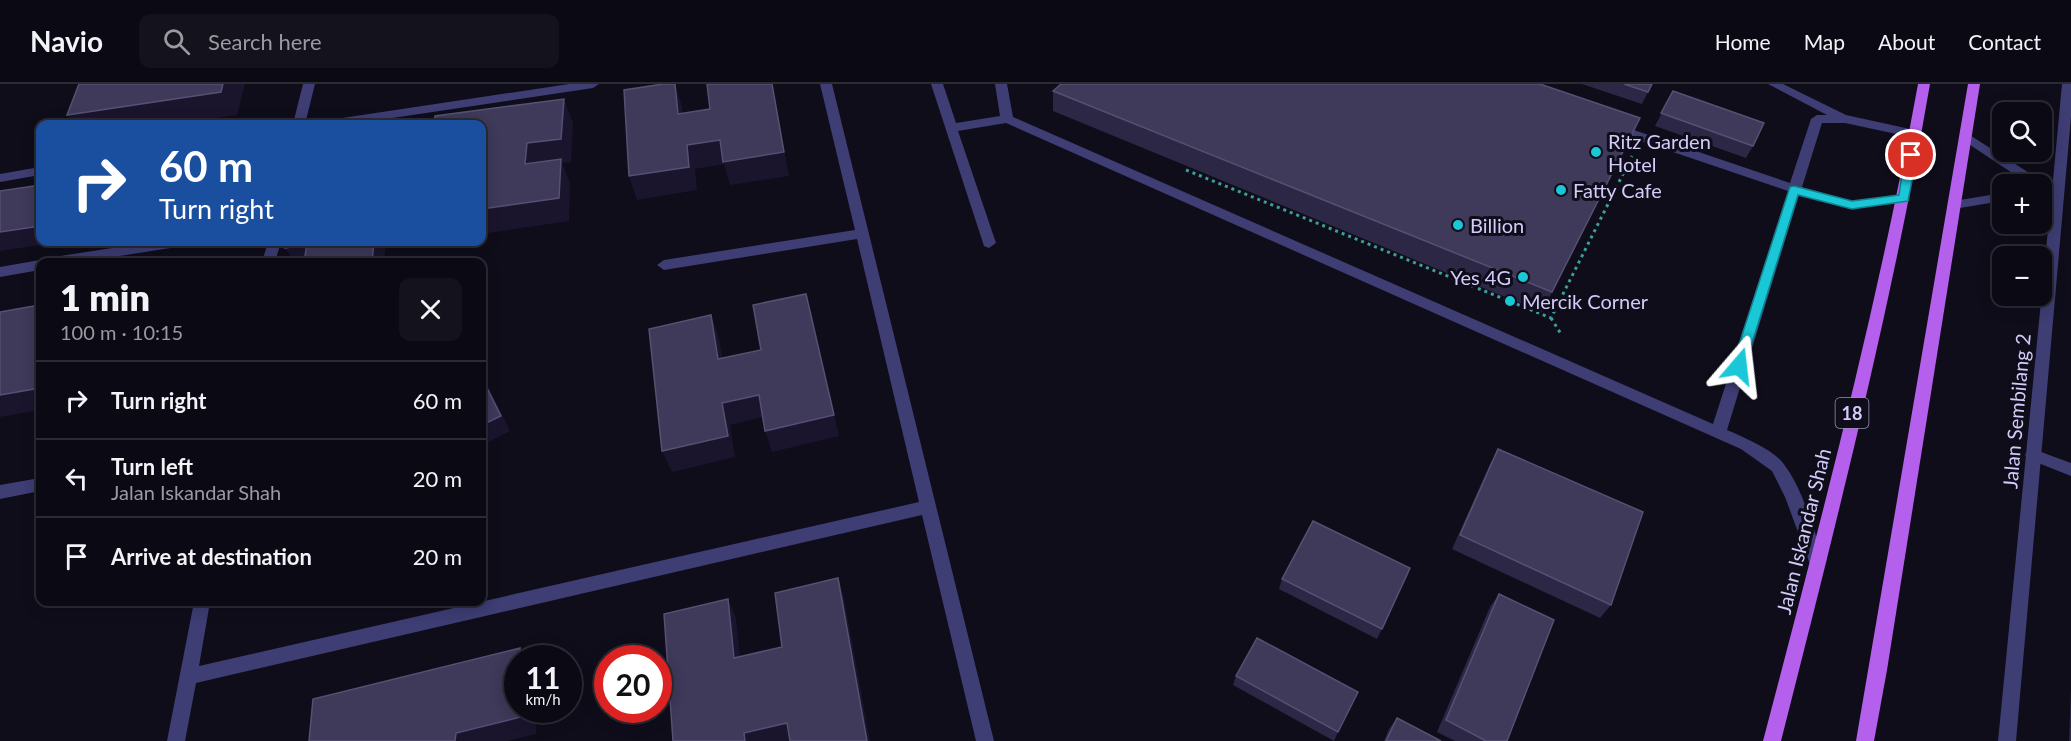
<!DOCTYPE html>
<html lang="en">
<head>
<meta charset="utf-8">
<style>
  body { margin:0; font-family:Lato,sans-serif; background:#14131d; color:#f1f3f6; height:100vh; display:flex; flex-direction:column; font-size:22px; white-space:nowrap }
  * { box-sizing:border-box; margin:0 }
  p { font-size:20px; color:#9a9aa0 }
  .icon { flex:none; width:33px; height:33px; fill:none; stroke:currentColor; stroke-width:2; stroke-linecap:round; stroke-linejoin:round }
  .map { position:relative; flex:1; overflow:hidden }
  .panel { position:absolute; left:36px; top:174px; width:450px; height:348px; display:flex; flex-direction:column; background:#0b0a14; border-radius:12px; box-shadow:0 3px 15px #0003,0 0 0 2px #2b2b34 }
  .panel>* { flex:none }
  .guide { position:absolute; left:36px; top:36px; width:450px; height:126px; border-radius:12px; box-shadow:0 3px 15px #0003,0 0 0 2px #2b2b34; background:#1a4fa0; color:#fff; overflow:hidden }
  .controls { position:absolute; left:1992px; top:18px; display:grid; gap:12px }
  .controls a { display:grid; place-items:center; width:60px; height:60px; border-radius:12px; background:#0b0a14; box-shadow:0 3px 15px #0003,0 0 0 2px #2b2b34; font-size:30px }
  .speed { position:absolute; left:504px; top:561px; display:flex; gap:12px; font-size:30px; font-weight:700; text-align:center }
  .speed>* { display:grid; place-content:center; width:78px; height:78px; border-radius:50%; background:#0b0a14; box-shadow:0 3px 15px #0003,0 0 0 2px #2b2b34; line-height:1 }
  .speed small { font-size:15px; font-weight:400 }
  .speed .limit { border:9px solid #d22; background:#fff; color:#111 }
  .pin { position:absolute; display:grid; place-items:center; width:51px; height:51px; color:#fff; margin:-26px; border:3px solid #fff; border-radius:50%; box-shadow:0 2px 6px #0007 }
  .me { position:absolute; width:66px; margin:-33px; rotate:17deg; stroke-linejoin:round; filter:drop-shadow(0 0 4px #0008) }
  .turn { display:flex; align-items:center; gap:21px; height:126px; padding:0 24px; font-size:27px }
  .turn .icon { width:78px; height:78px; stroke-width:2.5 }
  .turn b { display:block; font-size:42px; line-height:51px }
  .round { display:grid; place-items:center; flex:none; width:63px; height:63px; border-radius:12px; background:#14131d }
  .summary { display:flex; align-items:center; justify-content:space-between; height:102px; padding:0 24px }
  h1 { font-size:36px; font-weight:800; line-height:45px }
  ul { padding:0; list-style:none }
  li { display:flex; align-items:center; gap:18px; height:78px; padding:0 24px; border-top:2px solid #2b2b34 }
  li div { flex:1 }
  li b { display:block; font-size:22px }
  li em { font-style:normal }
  header { display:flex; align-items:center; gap:36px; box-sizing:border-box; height:84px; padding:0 30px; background:#0b0a14; border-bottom:2px solid #2b2b34 }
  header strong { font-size:28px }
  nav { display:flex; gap:33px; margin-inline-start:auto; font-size:21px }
  .search { width:420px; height:54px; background:#14131d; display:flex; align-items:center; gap:15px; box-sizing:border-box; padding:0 21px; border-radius:12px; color:#9a9aa0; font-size:22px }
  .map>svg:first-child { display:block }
</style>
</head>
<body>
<header>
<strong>Navio</strong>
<div class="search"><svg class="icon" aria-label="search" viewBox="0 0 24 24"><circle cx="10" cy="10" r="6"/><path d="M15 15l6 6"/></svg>Search here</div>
<nav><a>Home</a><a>Map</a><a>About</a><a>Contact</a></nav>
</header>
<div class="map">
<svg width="2071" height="657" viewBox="0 0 2071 657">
  <rect width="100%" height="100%" fill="#0f0d1a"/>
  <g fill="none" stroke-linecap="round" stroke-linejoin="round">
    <g stroke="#3a9f97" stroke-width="3" stroke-dasharray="3 4" stroke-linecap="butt">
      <polyline points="1186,86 1551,234 1632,72"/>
      <polyline points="1551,234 1561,250"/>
    </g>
    <g fill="#3e3d74" fill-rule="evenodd">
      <polygon points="303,0 315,0 305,40 293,40"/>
      <polygon points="569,0 599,0 593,4 352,40 323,40 329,36"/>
      <polygon points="820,0 832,0 994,657 976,657 922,431 196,599 185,657 167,657 194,518 210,518 199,582 919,418 857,155 664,186 657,181 664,176 855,146"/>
      <path d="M931 0H943L956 39 1000 32 995 0H1007L1013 33 1713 340 1788 107 1611 47V41H1619L1790 99 1811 35 1817 31H1827L1768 0H1783L1846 31 1919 47V53L1915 54 1845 39H1822L1802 103 1852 117 1904 110 1910 114 1904 118 1852 125 1799 111 1727 346C1743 353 1772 365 1783 379 1804 406 1813 446 1825 478L1823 483 1817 485 1811 483 1785 413 1772 387 1741 365 1006 39 958 47 996 159 989 164 984 162Z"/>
      <polygon points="40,83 40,91 0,98 0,90"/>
      <polygon points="151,158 184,158 177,163 81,178 47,178 54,173"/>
      <polygon points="268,158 281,158 275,178 262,178"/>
      <polygon points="40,176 45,178 40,178 40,186 0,193 0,183"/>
      <polygon points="2033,365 2071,379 2071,392 2028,375 2025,371 2028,367"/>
      <polygon points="40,394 40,407 0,415 0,401"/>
    </g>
    <g fill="#3e3d74" fill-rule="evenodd">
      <polygon points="2062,0 2071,0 2071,33 2016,657 1998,657 2051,115 2042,115 2042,107 2052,107"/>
      <polygon points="1965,48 2042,97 2043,100 2042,103 2042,100 2029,100 1961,55 1959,52"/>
      <polygon points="2002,109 2002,117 1954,125 1948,121 1954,117"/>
    </g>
    <g fill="#b560ec" fill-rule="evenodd">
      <path d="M1918 0H1930C1892 221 1836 440 1781 657H1763C1820 440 1878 221 1918 0Z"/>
      <polygon points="1968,0 1980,0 1887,586 1874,657 1856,657"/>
    </g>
  </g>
  <g fill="#2d2746">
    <polygon points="1582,0 1652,0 1642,20"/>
    <polygon points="1053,7 1640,34 1542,228 1053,27"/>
    <polygon points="1673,7 1753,62 1746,74 1655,42"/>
    <polygon points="1498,365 1611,521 1600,534 1452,465 1490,380"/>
    <polygon points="1282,495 1382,545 1377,555 1279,505"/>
    <polygon points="1499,510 1507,657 1455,657 1437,648 1490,523"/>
    <polygon points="1236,592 1338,648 1334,657 1233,601"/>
    <polygon points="2071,606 2071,657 2069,657"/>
    <polygon points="1397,634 1441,657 1384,657 1389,645"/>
  </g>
  <g fill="#1a152d">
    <polygon points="223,0 245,0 237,31 175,40 76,40 67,31"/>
    <polygon points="675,0 682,22 685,54 678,30"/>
    <polygon points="772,0 789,92 730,101 724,80 695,85 697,106 637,116 629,92 687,61"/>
    <polygon points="564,15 573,39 571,78 562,79 570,99 569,137 482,150 482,125 525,80 527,59"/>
    <polygon points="40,142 40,158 59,158 0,167 0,148"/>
    <polygon points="374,158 386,158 384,178 372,178"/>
    <polygon points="307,160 307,178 295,178 285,164"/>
    <polygon points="806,210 839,352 772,368 765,347"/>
    <polygon points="711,231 719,254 726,297 718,275"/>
    <polygon points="482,290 510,347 482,361"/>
    <polygon points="40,304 40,326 0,333 0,311"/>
    <polygon points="759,311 766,332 730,341 735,373 672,388 662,367 722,319"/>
    <polygon points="838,494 844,514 870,657 867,657"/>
    <polygon points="728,515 736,534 742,592 734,574"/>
    <polygon points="520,564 529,574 520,574"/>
    <polygon points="521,626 536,626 536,650 507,657 455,657 456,649"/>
    <polygon points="787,639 795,655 786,657 745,657 744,649"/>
  </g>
  <g fill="#3f395a" stroke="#565073" stroke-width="1.5">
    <polygon points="79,0 223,0 221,8 67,31"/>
    <polygon points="663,0 675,0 678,30 710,25 707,0 772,0 784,68 723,78 720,56 687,61 689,83 629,92 624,6"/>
    <polygon points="1061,0 1540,0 1640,34 1552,208 1053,7"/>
    <polygon points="1624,0 1652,0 1648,8"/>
    <polygon points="1673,7 1764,39 1753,62 1661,29"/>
    <polygon points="564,15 561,55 527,59 525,80 561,75 559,114 482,125 482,40 434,40 435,32"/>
    <polygon points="40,101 40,142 0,148 0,107"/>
    <polygon points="286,158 374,158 372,178 304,178 307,160 285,164"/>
    <polygon points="806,210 834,331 765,347 759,311 722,319 728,352 662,367 649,245 711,231 718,275 761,266 753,221"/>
    <polygon points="40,221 40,304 0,311 0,228"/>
    <polygon points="482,294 501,332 482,341"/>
    <polygon points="1498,365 1643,428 1611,521 1460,451"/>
    <polygon points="1313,437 1410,484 1382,545 1282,495"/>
    <polygon points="838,494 867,657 790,657 787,639 744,649 745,657 673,657 664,530 728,515 734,574 782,563 775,509"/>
    <polygon points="1499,510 1554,536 1507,657 1486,657 1446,636"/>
    <polygon points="1257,554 1358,608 1338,648 1236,592"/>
    <polygon points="520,564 520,574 518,574 518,626 521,626 521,633 456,649 455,657 309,657 313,615"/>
    <polygon points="1397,634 1441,657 1386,657"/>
  </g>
  <polygon fill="#1ac7d7" stroke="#11818c" stroke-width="1.5" points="1911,67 1917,71 1908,117 1852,125 1798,111 1745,282 1743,286 1734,286 1732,282 1790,103 1794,102 1852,117 1899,111 1905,71"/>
  <g fill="#1ac7d7" stroke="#0f0d1a" stroke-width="2">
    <circle cx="1596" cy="68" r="6"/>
    <circle cx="1561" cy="106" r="6"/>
    <circle cx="1458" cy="141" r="6"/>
    <circle cx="1523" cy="193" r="6"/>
    <circle cx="1510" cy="217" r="6"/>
  </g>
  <g text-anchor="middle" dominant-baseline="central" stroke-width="6" stroke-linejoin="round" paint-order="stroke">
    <rect fill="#0f0d1a" stroke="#9793b6" stroke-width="1.5" x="1835.5" y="314" width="33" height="30" rx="4.5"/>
    <g font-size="18" font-weight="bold" fill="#d1ccf9">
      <text x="1852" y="329">18</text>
    </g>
    <g font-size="20" fill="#d1ccf9" stroke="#0f0d1a" text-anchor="start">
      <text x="1608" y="57">Ritz Garden<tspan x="1608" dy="23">Hotel</tspan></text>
      <text x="1573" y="106">Fatty Cafe</text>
      <text x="1470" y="141">Billion</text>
      <text x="1511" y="193" text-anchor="end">Yes 4G</text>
      <text x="1522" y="217">Mercik Corner</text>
    </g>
    <g font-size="20" fill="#d1ccf9" stroke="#0f0d1a">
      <text transform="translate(2016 327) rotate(-85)">Jalan Sembilang 2</text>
      <text transform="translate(1803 447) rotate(-76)">Jalan Iskandar Shah</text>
    </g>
  </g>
</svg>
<div class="controls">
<a><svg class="icon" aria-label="search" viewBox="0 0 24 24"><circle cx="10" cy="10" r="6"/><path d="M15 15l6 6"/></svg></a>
<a>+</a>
<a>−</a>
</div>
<div class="speed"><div>11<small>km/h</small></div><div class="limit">20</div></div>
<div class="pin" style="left:1911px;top:71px;background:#d93025"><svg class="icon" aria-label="arrive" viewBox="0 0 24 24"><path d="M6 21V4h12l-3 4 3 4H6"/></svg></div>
<svg class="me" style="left:1739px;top:282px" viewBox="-20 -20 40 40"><path d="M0-17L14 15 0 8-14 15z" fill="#1ac7d7" stroke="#fff" stroke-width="4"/></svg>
<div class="guide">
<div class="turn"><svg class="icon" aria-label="right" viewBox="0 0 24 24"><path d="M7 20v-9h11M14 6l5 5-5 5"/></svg><div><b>60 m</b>Turn right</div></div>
</div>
<section class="panel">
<div class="summary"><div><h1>1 min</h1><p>100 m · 10:15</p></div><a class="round"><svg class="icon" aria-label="close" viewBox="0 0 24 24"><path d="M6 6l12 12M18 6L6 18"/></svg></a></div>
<ul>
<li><svg class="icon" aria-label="right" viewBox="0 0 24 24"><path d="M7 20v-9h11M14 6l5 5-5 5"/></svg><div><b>Turn right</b></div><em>60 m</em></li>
<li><svg class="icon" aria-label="left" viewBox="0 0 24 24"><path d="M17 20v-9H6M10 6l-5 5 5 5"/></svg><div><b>Turn left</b><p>Jalan Iskandar Shah</p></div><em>20 m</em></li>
<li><svg class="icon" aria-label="arrive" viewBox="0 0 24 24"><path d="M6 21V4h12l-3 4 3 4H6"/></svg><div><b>Arrive at destination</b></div><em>20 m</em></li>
</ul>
</section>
</div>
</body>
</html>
